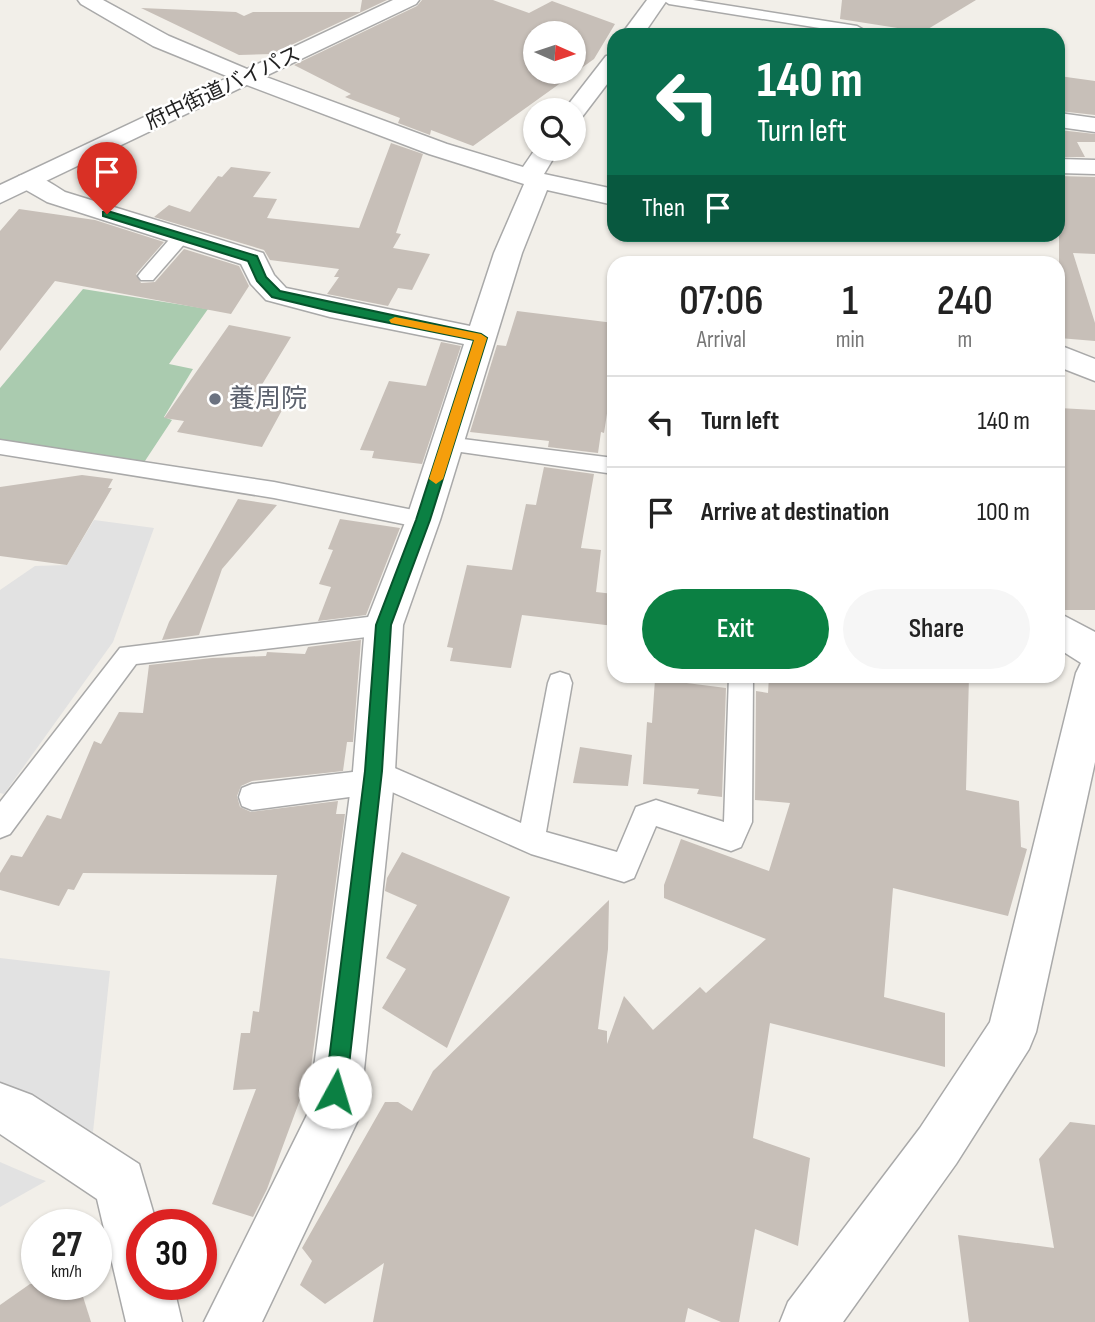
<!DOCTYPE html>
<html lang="en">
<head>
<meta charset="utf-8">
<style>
  body { margin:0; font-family:"Sofia Sans Condensed","Noto Sans JP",sans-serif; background:#f6f6f6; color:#222; height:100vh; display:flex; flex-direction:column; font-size:26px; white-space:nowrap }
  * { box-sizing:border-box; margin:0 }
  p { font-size:23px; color:#767676 }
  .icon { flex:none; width:38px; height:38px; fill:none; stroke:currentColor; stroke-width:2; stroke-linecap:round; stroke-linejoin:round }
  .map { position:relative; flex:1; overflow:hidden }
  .panel { position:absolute; left:607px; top:256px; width:458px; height:427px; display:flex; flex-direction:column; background:#fff; border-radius:21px; box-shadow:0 2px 5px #0004 }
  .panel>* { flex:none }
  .guide { position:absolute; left:607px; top:28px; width:458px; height:214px; border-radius:21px; box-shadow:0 2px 5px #0004; background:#0b6e4f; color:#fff; overflow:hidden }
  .needle { width:46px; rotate:93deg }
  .fabs { position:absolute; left:523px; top:21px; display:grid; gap:14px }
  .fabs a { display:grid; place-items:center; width:63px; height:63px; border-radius:50%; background:#fff; box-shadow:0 2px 5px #0004; font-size:35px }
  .speed { position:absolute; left:21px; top:1209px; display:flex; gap:14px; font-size:35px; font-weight:700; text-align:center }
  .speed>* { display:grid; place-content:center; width:91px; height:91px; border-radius:50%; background:#fff; box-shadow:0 2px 5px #0004; line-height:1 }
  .speed small { font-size:18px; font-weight:400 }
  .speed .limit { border:10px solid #d22; background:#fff; color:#111 }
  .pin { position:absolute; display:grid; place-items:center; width:60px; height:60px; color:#fff; margin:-72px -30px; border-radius:50% 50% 50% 0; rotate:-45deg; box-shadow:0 0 7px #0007 }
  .pin .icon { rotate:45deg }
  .me { position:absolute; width:77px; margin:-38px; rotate:6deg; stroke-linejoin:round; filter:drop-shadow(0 0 5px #0008) }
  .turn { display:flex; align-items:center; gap:24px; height:147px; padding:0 35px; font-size:32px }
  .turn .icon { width:91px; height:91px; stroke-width:2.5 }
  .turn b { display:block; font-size:49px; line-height:60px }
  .then { display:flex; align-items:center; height:66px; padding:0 35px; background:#0003; gap:14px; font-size:26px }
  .eta { display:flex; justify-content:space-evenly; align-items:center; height:119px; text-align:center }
  .eta b { font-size:42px; font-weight:600; line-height:49px }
  .button { display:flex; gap:14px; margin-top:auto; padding:14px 35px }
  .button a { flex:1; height:80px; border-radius:42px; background:#0b8043; color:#fff; font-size:28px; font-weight:600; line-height:80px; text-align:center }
  .button a+a { background:#f6f6f6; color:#222 }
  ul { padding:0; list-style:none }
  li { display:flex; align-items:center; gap:21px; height:91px; padding:0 35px; border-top:2px solid #e0e0e0 }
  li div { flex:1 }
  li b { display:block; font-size:26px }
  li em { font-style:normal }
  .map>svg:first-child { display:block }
</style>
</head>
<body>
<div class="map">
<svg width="1095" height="1322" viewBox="0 0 1095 1322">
  <rect width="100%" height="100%" fill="#f2efe9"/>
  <polygon fill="#aacbaf" points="83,289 208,309 169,364 193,369 164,417 172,420 139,470 0,444 0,388"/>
  <g fill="#e2e2e2">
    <polygon points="94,520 154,528 113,642 4,794 0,793 0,590 35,566 67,565"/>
    <polygon points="0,958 110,971 93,1132 0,1090"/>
    <polygon points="0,1162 37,1178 46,1181 0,1207"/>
  </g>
  <g fill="#c7bfb8" fill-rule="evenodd">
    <polygon points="362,0 387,0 272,54 239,55 141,8 236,12 244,16 253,12 360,12"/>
    <path d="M422 0H493L529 13 552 1 615 24 594 59 473 146 431 130 430 135 398 123 400 118 345 97 351 94 294 65 417 6ZM536 33H574V72H536Z"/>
    <polygon points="842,0 976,0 923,32 840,19"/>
    <polygon points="1059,76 1095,81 1095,115 1059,111"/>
    <polygon points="1059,130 1095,134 1095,142 1077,142 1085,157 1059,157"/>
    <polygon points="391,143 423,154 396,233 401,234 393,248 430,254 412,290 398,288 388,306 327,294 339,277 334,277 339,269 270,260 264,250 154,217 169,205 190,212 218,176 222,177 231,167 271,172 253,197 277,199 267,218 359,228"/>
    <polygon points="1059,176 1095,177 1095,254 1073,253 1095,323 1095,341 1059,338"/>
    <polygon points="19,209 95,220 164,242 136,274 141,283 155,282 184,249 239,266 249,286 231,314 55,281 0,351 0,231"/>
    <polygon points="517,311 614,323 614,368 604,433 601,432 598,453 548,447 549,441 470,432 497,345 506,346"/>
    <polygon points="229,325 291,337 255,396 287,401 262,447 177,432 184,421 164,418"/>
    <polygon points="441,342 461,346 422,464 372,458 374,451 360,450 389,381 426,386"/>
    <polygon points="1059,408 1095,410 1095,610 1059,610"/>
    <polygon points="544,467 594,474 581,548 601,550 596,592 614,594 614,626 522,615 511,668 450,661 453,648 447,647 467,565 512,570 526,504 536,505"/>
    <polygon points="82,475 113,479 108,488 112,488 67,565 0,556 0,487"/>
    <polygon points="238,499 277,505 222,569 199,635 162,640 169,622"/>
    <polygon points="340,519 400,528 366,615 318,621 331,587 319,584 333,550 328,549"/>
    <polygon points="361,640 353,742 347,742 343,771 252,781 241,786 237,796 240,807 251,812 338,801 336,814 345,814 307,1097 301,1097 267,1189 253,1217 212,1204 256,1089 233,1090 241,1033 250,1033 253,1011 259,1012 277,875 83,873 74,890 68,889 59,906 0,890 0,873 11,855 22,857 47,815 61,819 94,741 101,744 119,712 143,713 149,665 212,658 266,656 267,652 305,654 308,647"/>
    <polygon points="769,676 969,676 966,790 1019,801 1021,847 1027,849 1008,916 893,888 884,997 945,1013 945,1067 770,1023 753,1138 810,1158 798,1246 755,1229 739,1322 721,1322 688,1308 685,1322 373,1322 384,1263 325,1304 300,1285 312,1261 302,1248 385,1102 398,1102 412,1111 433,1071 609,900 608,949 598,1029 607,1031 607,1044 624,996 653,1030 700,987 706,993 766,939 664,898 664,885 681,839 769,871 790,803 755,800 756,691 768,693"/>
    <polygon points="655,679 726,688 722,797 697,794 699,789 643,784 647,722 652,723"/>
    <polygon points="580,747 632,755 628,786 573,783"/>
    <polygon points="402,852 510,897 447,1048 382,1008 406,969 386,958 417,905 385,891 387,878"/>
    <polygon points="1070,1122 1095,1125 1095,1322 969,1322 958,1235 1054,1248 1039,1159"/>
    <polygon points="30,1284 79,1284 91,1322 0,1322 0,1305"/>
  </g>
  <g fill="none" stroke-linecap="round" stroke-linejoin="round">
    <defs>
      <g id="service">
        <polygon points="663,0 693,0 857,26 864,30 857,34 669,4"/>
        <polygon points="181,232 187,233 190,237 187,241 153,280 141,280 138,276 141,272 175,233"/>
        <polygon points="447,437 614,458 614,474 440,449 437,444 440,439"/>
        <polygon points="0,440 274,482 423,512 431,514 434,520 431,526 423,528 274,498 0,454"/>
        <polygon points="384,615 392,618 396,625 392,632 384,635 136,664 10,834 0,838 0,802 120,648"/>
        <polygon points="560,672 569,675 572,683 546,832 617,852 636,807 656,800 724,822 729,676 753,676 752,822 741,847 731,851 656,826 634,878 624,882 531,854 383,788 372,794 252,810 242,806 239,797 242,788 252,784 361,771 365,762 374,759 521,823 548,683 551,675"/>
      </g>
      <g id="minor">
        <polygon points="647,0 667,0 643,35 621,35"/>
        <polygon points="614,55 614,75 582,117 574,119 574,110 564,110 606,56"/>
        <path d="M247 70 447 144 523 167 536 148 559 149 544 174 614 189V205L547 190 522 253 440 520 403 625 395 771 359 1118 262 1322H204L308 1113 353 771 365 625 406 520 464 344 330 317 266 300 251 284 241 264 47 202 19 186 15 181 19 176C36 171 50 183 65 192L263 253 274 275 286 288 470 326 494 253 524 184 429 154 239 82 236 77 239 72Z"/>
        <polygon points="1059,113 1095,118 1095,132 1059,127"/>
        <polygon points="1059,159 1095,160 1095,174 1059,173"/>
        <polygon points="1059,345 1095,359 1095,381 1059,367"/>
        <polygon points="1059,613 1095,632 1095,762 1036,1032 1029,1049 956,1164 843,1322 780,1322 788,1302 920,1128 990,1022 1076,673 1081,663 1059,649"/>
        <polygon points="0,1083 32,1095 139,1164 157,1225 142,1225 142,1284 173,1284 182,1322 126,1322 97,1199 0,1134"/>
      </g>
      <polygon id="tertiary" points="78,0 103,0 169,36 247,69 393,0 419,0 416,4 0,203 0,185 229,77 153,46 81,4"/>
    </defs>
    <use href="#service" stroke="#a9a9a9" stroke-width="3"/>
    <use href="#minor" stroke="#a9a9a9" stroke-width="3"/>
    <use href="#tertiary" stroke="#a9a9a9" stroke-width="3"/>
    <use href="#service" fill="#fff" fill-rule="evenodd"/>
    <use href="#minor" fill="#fff" fill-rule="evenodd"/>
    <use href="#tertiary" fill="#fff" fill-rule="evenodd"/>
  </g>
  <polygon fill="#0b8043" stroke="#07532c" stroke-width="2" points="103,212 111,212 257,256 266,277 280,291 481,334 487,338 430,520 391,625 382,771 346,1092 343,1099 335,1102 328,1099 325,1092 365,771 376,625 416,520 474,340 330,311 272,297 257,281 248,261 103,216"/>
  <polygon fill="#f59e0b" points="395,317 481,334 487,338 443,479 436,484 429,479 474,340 391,323 389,320"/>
  <circle fill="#6b7280" stroke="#fff" stroke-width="2.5" cx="215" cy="399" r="7"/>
  <g text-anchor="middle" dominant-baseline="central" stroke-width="5" stroke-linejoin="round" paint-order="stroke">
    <g font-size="21" fill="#222" stroke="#fff">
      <text transform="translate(223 88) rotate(-25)">府中街道バイパス</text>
    </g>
    <g font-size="26" fill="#5b616d" stroke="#fff" text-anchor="start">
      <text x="229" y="399">養周院</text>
    </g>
  </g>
</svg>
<div class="fabs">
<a><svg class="needle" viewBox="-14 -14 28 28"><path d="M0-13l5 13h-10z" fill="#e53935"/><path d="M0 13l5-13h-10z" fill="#767676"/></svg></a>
<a><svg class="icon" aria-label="search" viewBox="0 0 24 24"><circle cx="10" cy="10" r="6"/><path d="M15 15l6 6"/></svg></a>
</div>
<div class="speed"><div>27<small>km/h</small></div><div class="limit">30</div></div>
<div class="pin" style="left:107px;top:214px;background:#d93025"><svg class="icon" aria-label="arrive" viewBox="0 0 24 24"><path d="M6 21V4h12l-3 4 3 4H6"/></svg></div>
<svg class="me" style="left:335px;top:1092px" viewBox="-20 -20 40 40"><circle r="19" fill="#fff"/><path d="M0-13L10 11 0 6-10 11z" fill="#0b8043"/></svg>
<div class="guide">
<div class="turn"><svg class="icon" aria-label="left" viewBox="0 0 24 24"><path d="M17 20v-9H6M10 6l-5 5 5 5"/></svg><div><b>140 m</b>Turn left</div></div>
<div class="then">Then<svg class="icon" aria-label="arrive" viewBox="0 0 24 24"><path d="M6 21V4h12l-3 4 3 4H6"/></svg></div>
</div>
<section class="panel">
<div class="eta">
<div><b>07:06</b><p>Arrival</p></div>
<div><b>1</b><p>min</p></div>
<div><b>240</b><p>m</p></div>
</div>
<ul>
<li><svg class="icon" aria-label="left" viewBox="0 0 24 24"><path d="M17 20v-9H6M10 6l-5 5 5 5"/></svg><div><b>Turn left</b></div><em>140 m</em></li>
<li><svg class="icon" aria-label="arrive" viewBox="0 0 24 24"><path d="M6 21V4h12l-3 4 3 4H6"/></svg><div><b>Arrive at destination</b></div><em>100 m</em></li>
</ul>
<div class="button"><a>Exit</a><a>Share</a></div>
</section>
</div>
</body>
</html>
